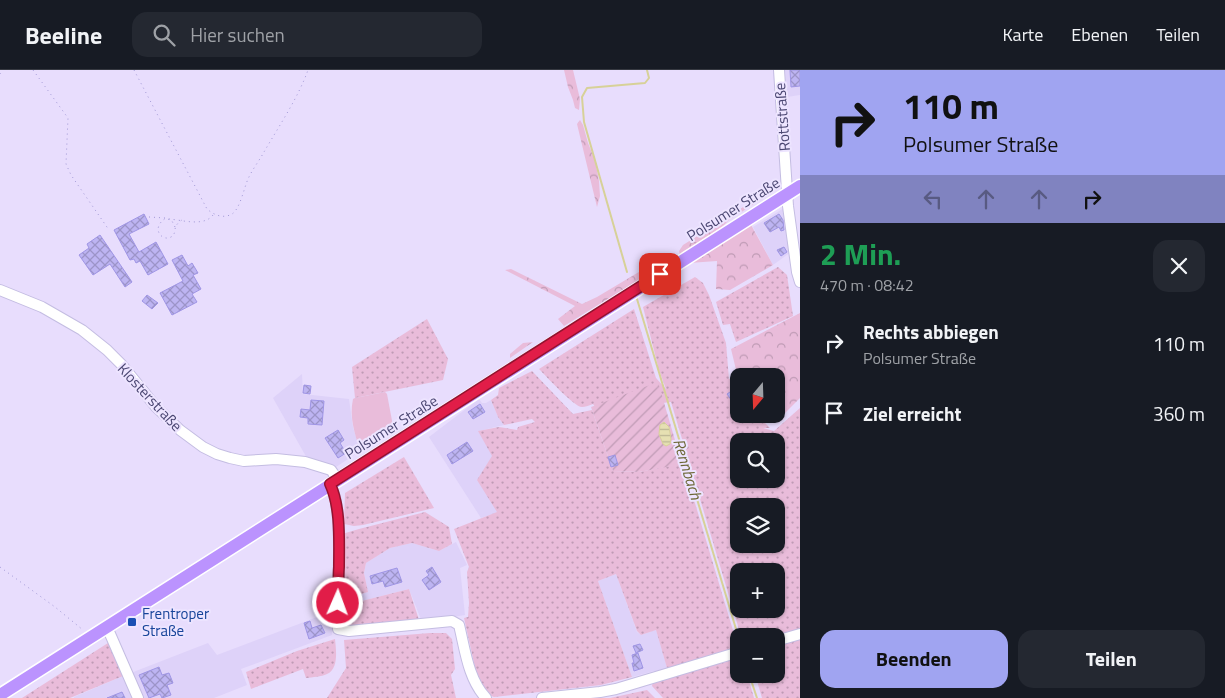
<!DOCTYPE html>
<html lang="de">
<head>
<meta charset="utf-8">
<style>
  body { margin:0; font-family:"Titillium Web",sans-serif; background:#242831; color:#f1f3f6; height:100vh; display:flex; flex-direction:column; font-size:19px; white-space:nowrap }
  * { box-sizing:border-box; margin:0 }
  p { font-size:16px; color:#9ea1a6 }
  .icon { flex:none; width:28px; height:28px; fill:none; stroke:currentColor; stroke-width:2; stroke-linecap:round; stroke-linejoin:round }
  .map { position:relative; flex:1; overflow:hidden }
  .sheet { display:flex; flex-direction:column; background:#171b24; width:425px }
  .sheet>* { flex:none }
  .hud { background:#a0a4f1; color:#111; overflow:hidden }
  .needle { width:32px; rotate:199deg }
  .tools { position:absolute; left:730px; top:298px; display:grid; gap:10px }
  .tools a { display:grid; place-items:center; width:55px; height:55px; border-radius:10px; background:#171b24; box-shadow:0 1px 4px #0004; font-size:25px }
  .pin { position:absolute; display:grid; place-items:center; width:42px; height:42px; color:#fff; margin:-21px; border-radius:10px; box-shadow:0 2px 8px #0006 }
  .me { position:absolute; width:55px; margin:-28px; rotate:2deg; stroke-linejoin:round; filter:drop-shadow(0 0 4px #0008) }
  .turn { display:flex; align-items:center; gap:18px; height:105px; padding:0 20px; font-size:22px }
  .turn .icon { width:65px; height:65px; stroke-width:2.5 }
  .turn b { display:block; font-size:35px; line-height:42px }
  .lanes { display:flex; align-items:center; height:48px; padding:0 20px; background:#0003; justify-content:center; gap:25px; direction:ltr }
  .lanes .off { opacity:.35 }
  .round { display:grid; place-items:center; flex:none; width:52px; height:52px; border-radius:15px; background:#242831 }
  .overview { display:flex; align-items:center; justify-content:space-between; height:85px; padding:0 20px }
  h1 { font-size:30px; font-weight:700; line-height:38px; color:#1e9e55 }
  .action { display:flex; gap:10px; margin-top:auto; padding:10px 20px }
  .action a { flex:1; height:58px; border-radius:15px; background:#a0a4f1; color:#111; font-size:20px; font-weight:700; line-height:58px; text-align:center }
  .action a+a { background:#242831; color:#f1f3f6 }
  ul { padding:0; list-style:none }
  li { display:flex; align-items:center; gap:15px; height:70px; padding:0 20px }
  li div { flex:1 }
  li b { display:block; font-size:19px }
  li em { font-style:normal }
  header { display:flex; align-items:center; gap:30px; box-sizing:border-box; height:70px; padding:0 25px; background:#171b24; border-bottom:1px solid #363941 }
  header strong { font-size:24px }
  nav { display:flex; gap:28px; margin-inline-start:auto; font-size:18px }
  .search { width:350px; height:45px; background:#242831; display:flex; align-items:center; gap:12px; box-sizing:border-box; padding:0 18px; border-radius:15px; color:#9ea1a6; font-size:19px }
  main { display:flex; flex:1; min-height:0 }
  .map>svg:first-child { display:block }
</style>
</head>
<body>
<header>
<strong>Beeline</strong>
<div class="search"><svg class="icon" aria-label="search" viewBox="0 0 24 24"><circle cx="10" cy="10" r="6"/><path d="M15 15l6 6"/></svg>Hier suchen</div>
<nav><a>Karte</a><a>Ebenen</a><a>Teilen</a></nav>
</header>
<main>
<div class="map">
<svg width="800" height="628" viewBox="0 0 800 628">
  <defs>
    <pattern id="grass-dots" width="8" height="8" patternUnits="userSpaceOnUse" patternTransform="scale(1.25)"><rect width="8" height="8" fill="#e9bcda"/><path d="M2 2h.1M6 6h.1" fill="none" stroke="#bf9bb5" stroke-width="1.8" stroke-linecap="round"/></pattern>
    <pattern id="forest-crowns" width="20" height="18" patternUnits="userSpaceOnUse" patternTransform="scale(1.25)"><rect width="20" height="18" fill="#e9bcda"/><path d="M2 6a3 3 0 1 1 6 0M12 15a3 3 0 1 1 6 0" fill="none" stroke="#bf9bb5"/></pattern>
    <pattern id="garden-furrows" width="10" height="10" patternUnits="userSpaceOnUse" patternTransform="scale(1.25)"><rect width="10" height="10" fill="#e9bcda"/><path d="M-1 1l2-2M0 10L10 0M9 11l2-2" fill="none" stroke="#bf9bb5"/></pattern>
    <pattern id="water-rules" width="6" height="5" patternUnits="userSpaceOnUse" patternTransform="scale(1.25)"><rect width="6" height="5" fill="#e6e0b2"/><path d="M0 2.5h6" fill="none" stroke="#bcb795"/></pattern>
    <pattern id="building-cross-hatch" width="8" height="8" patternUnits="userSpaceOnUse" patternTransform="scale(1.25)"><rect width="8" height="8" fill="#bdb4f2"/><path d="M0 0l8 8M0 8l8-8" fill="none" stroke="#9c94c8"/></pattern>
  </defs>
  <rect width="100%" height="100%" fill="#e8ddfd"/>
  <g fill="#ded2f9">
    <polygon points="785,0 800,0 800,25 787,27"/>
    <polygon points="784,138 791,182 773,195 753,157"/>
    <polygon points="302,304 303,324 349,329 353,357 360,381 333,399 308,390 273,328"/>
    <polygon points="479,329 482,333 486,333 491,330 498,347 504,355 479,361 493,386 498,442 481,448 429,367"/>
    <polygon points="456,472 467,495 460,498 465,545 422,552 409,519 342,536 341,530 368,522 364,503 366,493 390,478 412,473 439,481"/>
    <polygon points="616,504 637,562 641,565 656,560 668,601 656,604 654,601 632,607 598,511"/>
    <polygon points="333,541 332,565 241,599 247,615 214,628 74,628 74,627 123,606 208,573 217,585"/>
  </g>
  <g fill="url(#grass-dots)" fill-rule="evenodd">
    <polygon points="778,197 787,205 793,246 736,272 730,254 723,255 716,232"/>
    <path d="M695 207 703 213 709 225 726 273 729 309 732 308 739 321V344H756L770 358H763L774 361 800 338V559L772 566H741L671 332 598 341 593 334C590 335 585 337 582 337 574 337 546 306 539 299L634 239 656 308 666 319 659 300 643 237ZM739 371H776V409H739ZM739 436H776V474H739ZM739 501H776V539H739Z"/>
    <polygon points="427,249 448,289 443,310 355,328 352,297"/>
    <polygon points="532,301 573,344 592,340 613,401 639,402 683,393 738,577 667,598 656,560 641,565 637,561 616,504 598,511 632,607 601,615 494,627 489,625 478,611 464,548 468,547 469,533 467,502 469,497 454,459 497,442 477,410 492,386 478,361 499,357 517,360 518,357 535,352 532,349 504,355 498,347 491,330 498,325 499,318"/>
    <polygon points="404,387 434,438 363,455 354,456 344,454 345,423"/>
    <polygon points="425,442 449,457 452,474 439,481 412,473 390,478 366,493 364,503 368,522 341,530 342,464 359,459"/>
    <polygon points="409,519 419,550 346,556 342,536"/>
    <polygon points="430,563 446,563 452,569 455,599 451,605 456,628 327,628 346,598 344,570"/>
    <polygon points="800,568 800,628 762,628 755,604 776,604 776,576"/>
    <path d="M335 569C336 579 339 599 327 604 321 607 313 607 306 608L303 599 251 619 246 602 297 581Z"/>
    <polygon points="108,573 123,606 70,628 22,628"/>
    <polygon points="739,587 739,604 747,604 754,628 663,628 652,616 653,611"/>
    <polygon points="647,620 655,628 610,628"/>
  </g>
  <g fill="url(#forest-crowns)">
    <polygon points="564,0 573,0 580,29 579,40 575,38 573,30 568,17"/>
    <polygon points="580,50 583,55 588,73 595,90 599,111 600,126 597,137 577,54"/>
    <polygon points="748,134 754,134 729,150 723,156 680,185 679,181 683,175"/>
    <polygon points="750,153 773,195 730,220 716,219 717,191 689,193"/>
    <polygon points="664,187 669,191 564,256 558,249 575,236 505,200 511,199 582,234 597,227"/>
    <path d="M800 243V328L780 348C773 353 768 349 763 344H776V306H739V317L735 310 738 308 731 279Z"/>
    <polygon points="533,272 510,288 510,284 523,273"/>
  </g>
  <polygon fill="url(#garden-furrows)" points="658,312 682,394 639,402 613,401 591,337"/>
  <path fill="#e9bcda" d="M385 322 387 324 393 356 392 359 360 381C355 364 349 347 353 329L355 328Z"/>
  <polygon fill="url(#water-rules)" stroke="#d7d198" points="664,352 669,357 671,369 670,374 666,376 663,374 659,364 660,355"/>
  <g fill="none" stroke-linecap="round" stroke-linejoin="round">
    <g stroke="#d7d198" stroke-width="2">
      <polyline points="627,202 584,52 582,27 587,18 645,13 649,8 647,0"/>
      <polyline points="637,229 739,569"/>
      <polyline points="749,604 757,628"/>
    </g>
  </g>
  <g fill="url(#building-cross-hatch)" stroke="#9f95e5">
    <polygon points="790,0 800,0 800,16 791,17"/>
    <polygon points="144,144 149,154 129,164 139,182 156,172 168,194 148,205 140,191 136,193 134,189 130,190 114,160"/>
    <polygon points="779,144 783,150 784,160 781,161 779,157 770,162 764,153"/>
    <polygon points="100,165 132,212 125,217 110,194 93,205 79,185 89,178 87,174"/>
    <polygon points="784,177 787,182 781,186 777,180"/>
    <polygon points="182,185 188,196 192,193 198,203 193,205 201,219 192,224 197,232 172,245 160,223 183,211 172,190"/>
    <polygon points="147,225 158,233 152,239 142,231"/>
    <polygon points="304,315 311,316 310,324 303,323"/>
    <polygon points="733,320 739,328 739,341 727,324"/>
    <polygon points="311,330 324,331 322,355 308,354 308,348 300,347 301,339 310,340"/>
    <polygon points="480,334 485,342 473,349 468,342"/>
    <polygon points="338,360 344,370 340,373 346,383 338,388 325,368"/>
    <polygon points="467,372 473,381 452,394 447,385"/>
    <polygon points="615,385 618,395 611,397 608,387"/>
    <polygon points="432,497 441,512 429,520 422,510 429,505 426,501"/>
    <polygon points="397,498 402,512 385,517 383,511 372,514 370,506"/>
    <polygon points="310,551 312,558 321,555 325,563 309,569 304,553"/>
    <polygon points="640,574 643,580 636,583 633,576"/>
    <polygon points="638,583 643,598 634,601 632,593 634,593 632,585"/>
    <polygon points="159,597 162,605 169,603 173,613 167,615 171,625 162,628 160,624 149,628 139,605"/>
    <polygon points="122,622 125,628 107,628"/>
  </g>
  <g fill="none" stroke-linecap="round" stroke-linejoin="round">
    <defs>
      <g id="minor">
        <polyline points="779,0 788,136 797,202 800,212"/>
        <polyline points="0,220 42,237 82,260 107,280 122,295 156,337 180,360 203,377 217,384 230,388 244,391 276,389 305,392 331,400 338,410"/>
        <path d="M330 415C336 425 337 437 338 449 340 474 339 499 338 523 338 536 336 547 338 559L349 561 452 551 459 555C465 579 468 609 486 628"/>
        <polyline points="107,557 138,628"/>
        <polyline points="776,571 800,564"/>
        <polyline points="542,628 600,622 616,619 739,582"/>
      </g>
      <polyline id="major" points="0,625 800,116"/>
    </defs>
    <use href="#minor" stroke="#c4bde2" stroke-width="12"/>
    <use href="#major" stroke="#fff" stroke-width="15"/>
    <g stroke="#a198d6" stroke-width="1" stroke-dasharray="1 4" stroke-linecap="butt">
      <polyline points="33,0 68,48 66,94 71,105 109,160"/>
      <path d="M134 0 207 139C214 145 223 149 232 144 240 139 244 118 248 109 252 100 259 91 264 82 279 56 298 28 308 0"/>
      <polyline points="0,4 1,0"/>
      <polyline points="149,147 165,148"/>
      <path d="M169 149C182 150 204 157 213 145"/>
      <path d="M175 157 172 151 166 148C150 158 162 172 171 167 176 164 174 160 176 156 177 154 180 151 182 150"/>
      <polyline points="0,497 55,537 83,560"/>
    </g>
    <use href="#minor" stroke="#fff" stroke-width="10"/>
    <use href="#major" stroke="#bb93fe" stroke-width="12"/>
  </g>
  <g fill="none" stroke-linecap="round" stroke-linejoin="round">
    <defs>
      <path id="route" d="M338 533C339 521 338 509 339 497 339 472 341 437 330 414L660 204"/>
    </defs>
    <use href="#route" stroke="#92132f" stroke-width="12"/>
    <use href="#route" stroke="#e11d48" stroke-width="9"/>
  </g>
  <rect fill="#1a4fb4" stroke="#ede4ff" stroke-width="2" x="127" y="547" width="10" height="10" rx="2.5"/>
  <g text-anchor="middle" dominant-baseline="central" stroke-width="4" stroke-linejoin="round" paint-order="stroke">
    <g font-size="15" fill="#4a4672" stroke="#ede4ff">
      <text transform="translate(782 47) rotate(-94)">Rottstraße</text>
      <text transform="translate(733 139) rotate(-32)">Polsumer Straße</text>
      <text transform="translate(150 327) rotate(47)">Klosterstraße</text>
      <text transform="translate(391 357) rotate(-32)">Polsumer Straße</text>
    </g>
    <g font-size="15" fill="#164399" stroke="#ede4ff" text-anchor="start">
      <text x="142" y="543">Frentroper<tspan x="142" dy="17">Straße</tspan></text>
    </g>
    <g font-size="16" font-style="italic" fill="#6b6634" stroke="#ede4ff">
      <text transform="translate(688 399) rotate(73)">Rennbach</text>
    </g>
  </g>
</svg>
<div class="tools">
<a><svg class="needle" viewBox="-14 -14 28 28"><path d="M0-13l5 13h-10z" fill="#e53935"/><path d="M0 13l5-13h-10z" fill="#9ea1a6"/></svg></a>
<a><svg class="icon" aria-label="search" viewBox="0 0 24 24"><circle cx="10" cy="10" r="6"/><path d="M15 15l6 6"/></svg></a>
<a><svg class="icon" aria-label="layers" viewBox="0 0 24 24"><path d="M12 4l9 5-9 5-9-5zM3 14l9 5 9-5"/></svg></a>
<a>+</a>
<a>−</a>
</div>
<div class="pin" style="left:660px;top:204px;background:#d93025"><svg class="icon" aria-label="arrive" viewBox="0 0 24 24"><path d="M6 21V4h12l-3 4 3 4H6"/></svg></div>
<svg class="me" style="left:338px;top:533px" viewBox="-20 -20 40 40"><circle r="17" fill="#e11d48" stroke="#fff" stroke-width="3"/><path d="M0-11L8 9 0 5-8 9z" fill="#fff"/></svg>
</div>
<section class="sheet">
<div class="hud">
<div class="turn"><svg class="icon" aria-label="right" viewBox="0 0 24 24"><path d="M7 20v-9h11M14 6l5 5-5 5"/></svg><div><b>110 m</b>Polsumer Straße</div></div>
<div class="lanes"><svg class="icon off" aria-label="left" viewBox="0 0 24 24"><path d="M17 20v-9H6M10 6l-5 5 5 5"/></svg><svg class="icon off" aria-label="ahead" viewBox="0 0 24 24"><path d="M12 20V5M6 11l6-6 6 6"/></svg><svg class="icon off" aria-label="ahead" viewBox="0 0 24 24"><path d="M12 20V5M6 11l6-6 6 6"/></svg><svg class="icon" aria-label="right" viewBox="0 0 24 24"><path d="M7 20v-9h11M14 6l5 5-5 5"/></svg></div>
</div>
<div class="overview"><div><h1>2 Min.</h1><p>470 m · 08:42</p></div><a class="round"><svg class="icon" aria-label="close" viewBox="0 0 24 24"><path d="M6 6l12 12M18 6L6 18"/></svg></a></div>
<ul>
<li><svg class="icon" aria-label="right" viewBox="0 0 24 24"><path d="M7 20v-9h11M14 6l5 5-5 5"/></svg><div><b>Rechts abbiegen</b><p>Polsumer Straße</p></div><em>110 m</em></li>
<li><svg class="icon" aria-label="arrive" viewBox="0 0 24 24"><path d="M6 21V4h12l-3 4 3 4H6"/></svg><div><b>Ziel erreicht</b></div><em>360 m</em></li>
</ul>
<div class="action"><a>Beenden</a><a>Teilen</a></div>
</section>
</main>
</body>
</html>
